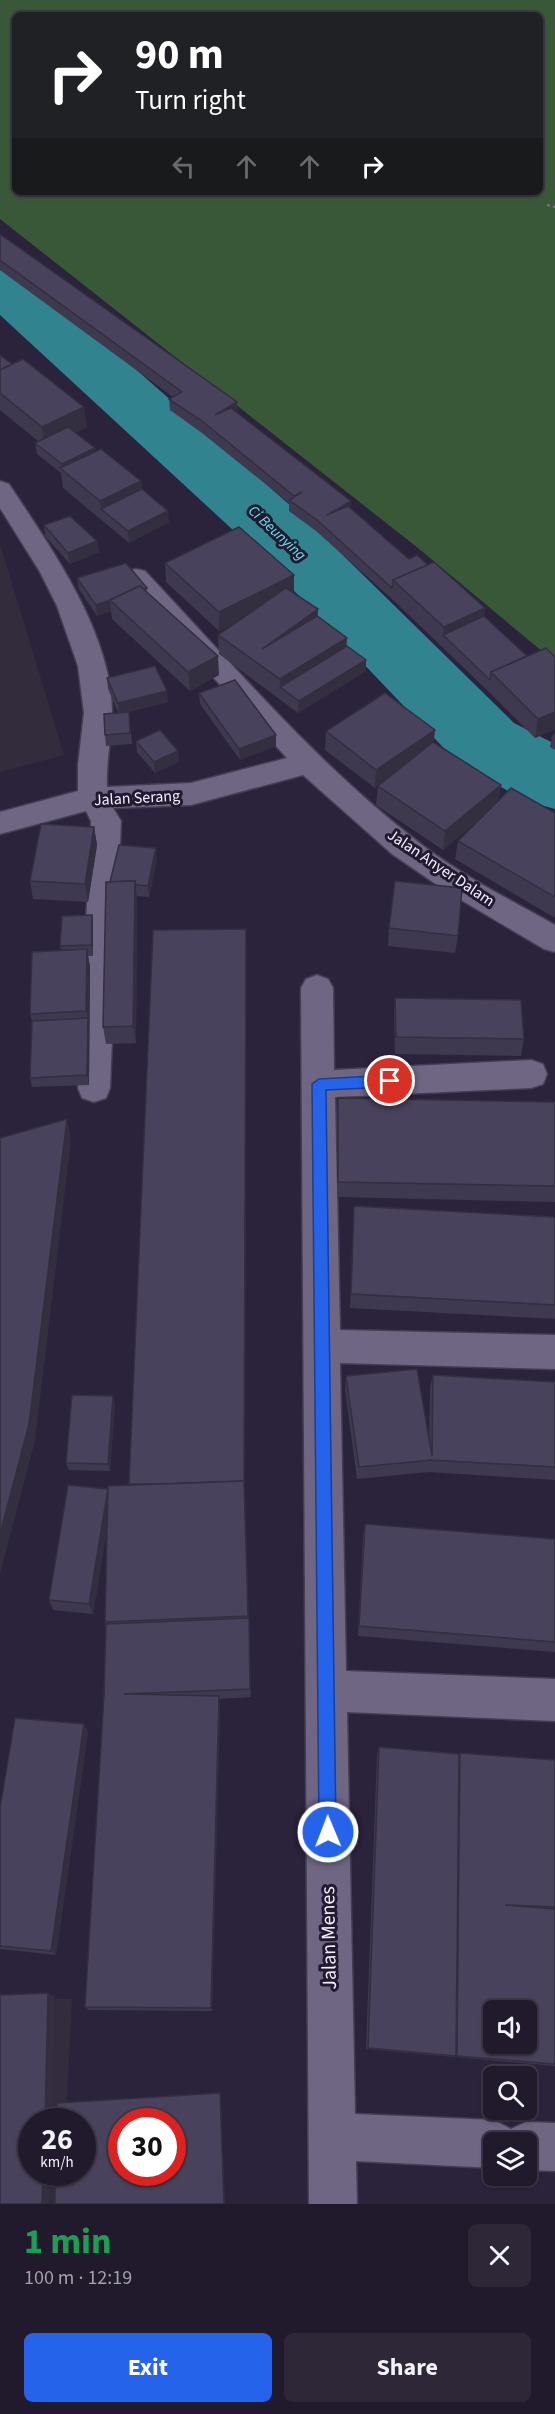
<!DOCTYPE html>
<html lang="en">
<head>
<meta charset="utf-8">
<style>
  body { margin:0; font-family:"Source Sans 3",sans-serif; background:#2d2738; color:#f1f3f6; height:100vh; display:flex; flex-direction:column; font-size:22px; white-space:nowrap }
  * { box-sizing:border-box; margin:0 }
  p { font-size:20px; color:#a2a1a9 }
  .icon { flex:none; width:33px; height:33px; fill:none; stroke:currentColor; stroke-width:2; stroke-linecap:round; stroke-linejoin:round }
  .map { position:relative; height:2204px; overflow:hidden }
  .panel { display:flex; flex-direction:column; background:#201a2c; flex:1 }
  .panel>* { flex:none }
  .banner { position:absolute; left:12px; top:12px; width:531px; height:183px; border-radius:9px; box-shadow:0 2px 4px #0004,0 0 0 2px #3d3848; background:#202124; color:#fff; overflow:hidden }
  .controls { position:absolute; left:483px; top:2000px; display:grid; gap:12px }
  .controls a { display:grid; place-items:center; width:54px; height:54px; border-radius:9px; background:#201a2c; box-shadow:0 2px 4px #0004,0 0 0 2px #3d3848; font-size:30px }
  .speed { position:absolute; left:18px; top:2108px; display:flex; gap:12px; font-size:30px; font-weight:700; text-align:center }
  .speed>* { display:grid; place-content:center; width:78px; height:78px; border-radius:50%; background:#201a2c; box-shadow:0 2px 4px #0004,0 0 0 2px #3d3848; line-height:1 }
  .speed small { font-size:15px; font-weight:400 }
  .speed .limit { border:9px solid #d22; background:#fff; color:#111 }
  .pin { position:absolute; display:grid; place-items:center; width:51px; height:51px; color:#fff; margin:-26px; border:3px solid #fff; border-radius:50%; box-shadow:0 2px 6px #0007 }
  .me { position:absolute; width:66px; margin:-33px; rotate:359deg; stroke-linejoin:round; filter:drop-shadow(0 0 4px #0008) }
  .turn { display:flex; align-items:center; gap:21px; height:126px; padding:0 24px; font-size:27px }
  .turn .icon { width:78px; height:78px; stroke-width:2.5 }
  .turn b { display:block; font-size:42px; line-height:51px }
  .lanes { display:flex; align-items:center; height:57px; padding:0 24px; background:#0003; justify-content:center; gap:30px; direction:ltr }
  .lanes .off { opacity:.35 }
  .round { display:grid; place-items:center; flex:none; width:63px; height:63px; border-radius:9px; background:#2d2738 }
  .head { display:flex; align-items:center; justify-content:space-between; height:102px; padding:0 24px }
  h1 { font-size:36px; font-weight:700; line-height:45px; color:#1e9e55 }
  .action { display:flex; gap:12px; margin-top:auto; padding:12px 24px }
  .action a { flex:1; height:69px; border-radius:9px; background:#2563eb; color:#fff; font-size:24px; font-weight:700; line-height:69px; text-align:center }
  .action a+a { background:#2d2738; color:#f1f3f6 }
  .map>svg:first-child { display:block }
</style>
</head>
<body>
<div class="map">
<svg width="555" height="2204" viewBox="0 0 555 2204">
  <rect width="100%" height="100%" fill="#2b233b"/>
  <g fill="#332c3c">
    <polygon points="0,544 64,755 0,772"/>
    <polygon points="0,1999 72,1999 66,2121 32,2121 32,2172 63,2172 62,2204 0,2204"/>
  </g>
  <path fill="#395838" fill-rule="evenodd" d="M0 0H555V662L418 548 0 219ZM15 15H540V192H15Z"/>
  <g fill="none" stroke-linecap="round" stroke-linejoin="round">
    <polygon fill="#31848f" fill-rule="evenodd" points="0,264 22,269 309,522 514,723 555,744 555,809 526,801 458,763 259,554 0,315"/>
    <defs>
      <g id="minor">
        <path d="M0 481 9 484C51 548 113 634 112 714 111 739 106 762 107 787L191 783 287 758 127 583 123 577 127 571 136 569 145 571C231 662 313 760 412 837 455 872 507 898 555 925V952L544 949 446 891 392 854 303 775 191 805 113 808 121 821 110 1088 106 1098 94 1102 82 1098 78 1088 91 821 86 811 0 834V812L78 791V765L84 713 78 666 57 606 40 572 0 508Z"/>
        <polygon points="317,975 328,979 333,988 334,1070 531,1060 543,1064 547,1074 543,1084 531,1088 335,1097 340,1330 555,1335 555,1369 340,1363 346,1671 555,1679 555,1721 347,1712 355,2114 494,2120 511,2129 526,2122 555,2123 555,2171 526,2170 526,2142 494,2142 494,2168 356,2161 357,2204 309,2204 301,988 306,979"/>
      </g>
    </defs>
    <use href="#minor" stroke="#443e53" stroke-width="3"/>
    <polyline stroke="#777186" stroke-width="2" stroke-dasharray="3 3" stroke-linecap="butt" points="547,205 555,207"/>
    <use href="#minor" fill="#6e6683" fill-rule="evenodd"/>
  </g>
  <g fill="#3f394f">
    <polygon points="0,234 238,413 351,508 409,559 428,565 485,608 484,616 527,656 555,657 555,729 535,738 488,691 392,599 316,531 289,511 289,503 202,433 170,410 169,399 173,397 0,270"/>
    <polygon points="0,355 12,364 84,407 87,427 75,433 95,452 141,481 142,489 169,522 129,543 63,488 61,473 37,454 35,443 38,441 0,410"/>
    <polygon points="44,525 97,541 99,552 70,564 45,536"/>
    <polygon points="165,563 294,594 347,646 366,660 366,671 298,713 219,654 218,635 235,623 219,631 166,582"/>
    <polygon points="77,578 147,588 147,592 219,675 190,691 112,619 111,611 97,616 79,589"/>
    <polygon points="107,678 168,702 129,712 132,744 106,746 105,735 118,712 108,689"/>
    <polygon points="199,693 276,746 240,760 200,704"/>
    <polygon points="326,731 434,743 501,785 498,801 555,813 555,918 455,859 458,841 485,814 443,850 376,805 378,786 379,785 375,788 325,750"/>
    <polygon points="555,733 555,750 550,747 552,736"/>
    <polygon points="136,741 178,751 179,762 155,773 137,752"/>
    <polygon points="94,827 97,845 88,902 33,899 30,881"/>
    <polygon points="157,859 149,897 137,896 136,1043 106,1044 103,1027 110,882"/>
    <polygon points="92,915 93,925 93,956 88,956 90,967 89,1085 32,1087 30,1078 32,1021 30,1014 61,950 60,946"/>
    <polygon points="389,928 458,936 455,953 388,946"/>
    <polygon points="246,929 245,1496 251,1697 219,1699 220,1705 212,2011 89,2010 85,2007 104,1695 107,1529 93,1614 53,1610 49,1600 108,1489 129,1485"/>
    <polygon points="395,998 524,1039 521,1056 395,1054 394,1015"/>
    <polygon points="338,1098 555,1102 555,1202 337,1197 337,1114"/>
    <polygon points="354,1206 555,1217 555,1319 350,1308"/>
    <polygon points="433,1375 555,1382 555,1480 429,1472 357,1479 345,1389 346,1376 429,1441 430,1388"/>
    <polygon points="115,1404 110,1471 69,1470 66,1463"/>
    <polygon points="365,1524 555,1539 555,1652 358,1636 363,1535"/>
    <polygon points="88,1732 56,1955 0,1949 0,1808"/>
    <polygon points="379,1747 459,1754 460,1753 555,1760 555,2066 366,2049 377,1755"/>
  </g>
  <g fill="#332e40">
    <polygon points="237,402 238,413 215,415"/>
    <polygon points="84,407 87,427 45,447 42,427"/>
    <polygon points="95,448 96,459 63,471 62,464"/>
    <polygon points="141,481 143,501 101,509 100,501"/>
    <polygon points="351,501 351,512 327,515"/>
    <polygon points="168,511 169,522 129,543 128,531"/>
    <polygon points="97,541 99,552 70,564 68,553"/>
    <polygon points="294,575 294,594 219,631 219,612"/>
    <polygon points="110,600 111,611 97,616 96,605"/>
    <polygon points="485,608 482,627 443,635 444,627"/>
    <polygon points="318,609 317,628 262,649"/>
    <polygon points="347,638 346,657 280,687 280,698 280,679"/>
    <polygon points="218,656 219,675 190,691 188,672"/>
    <polygon points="366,660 366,671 298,713 299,701"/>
    <polygon points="167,691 168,702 129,712 132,744 129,712 119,714 118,703"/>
    <polygon points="555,712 555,729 535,738 538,719"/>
    <polygon points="435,730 433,749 375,788 376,770"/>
    <polygon points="276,735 276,746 240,760 239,749"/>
    <polygon points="178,751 179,762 155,773 154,762"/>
    <polygon points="501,785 498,804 443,850 445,831"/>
    <polygon points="94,827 97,845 88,902 85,884"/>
    <polygon points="156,848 157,859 149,897 148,886"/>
    <polygon points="135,881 137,899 136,1043 133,1026"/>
    <polygon points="92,915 93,925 93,956 92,945"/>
    <polygon points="246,929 245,1496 251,1697 244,1481"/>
    <polygon points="87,949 90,967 89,1085 87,1075 88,1018 86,1011"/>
    <polygon points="67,1119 71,1141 35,1441 0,1574 0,1534"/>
    <polygon points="113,1396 115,1404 110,1471 108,1464"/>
    <polygon points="109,1489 112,1501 93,1614 89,1604"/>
    <polygon points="219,1696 220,1705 212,2011 211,2008"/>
    <polygon points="84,1724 88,1732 56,1955 51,1951"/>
    <polygon points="48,1993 55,1997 51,2121 45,2121"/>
    <polygon points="220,2093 221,2094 225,2204 224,2204"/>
    <polygon points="43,2172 50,2172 49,2204 42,2204"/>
  </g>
  <g fill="#49425c" stroke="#332e40" stroke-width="1.5" fill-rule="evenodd">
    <polygon points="0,234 237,402 215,415 231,408 351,501 327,515 348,506 409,559 417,555 428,565 393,580 392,588 317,520 289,500 302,492 294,496 202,421 169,399 182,392 0,260"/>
    <polygon points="0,355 12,364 0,370"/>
    <polygon points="23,359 84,407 42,427 0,393 0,370"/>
    <polygon points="68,427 95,448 62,464 35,443"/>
    <polygon points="101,449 141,481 100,501 60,468"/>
    <polygon points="142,489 168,511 128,531 101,509"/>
    <polygon points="70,516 97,541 68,553 44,525"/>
    <polygon points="239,527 294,575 219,612 165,563"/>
    <polygon points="434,562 485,608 444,627 393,580"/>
    <polygon points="126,563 147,588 143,589 140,586 110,600 96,605 77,578"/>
    <polygon points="140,586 218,656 188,672 110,600"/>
    <polygon points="286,588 318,609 262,649 317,616 347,638 280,679 218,635"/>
    <polygon points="484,616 527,656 491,672 490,680 443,635"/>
    <polygon points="347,646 366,660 299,701 280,687"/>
    <polygon points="546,648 555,657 555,712 538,719 491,672"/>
    <polygon points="155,666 167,691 118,703 107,678"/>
    <polygon points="235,680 276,735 239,749 199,693"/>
    <polygon points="385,693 435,730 376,770 326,731"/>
    <polygon points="129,712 130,733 105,735 104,714"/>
    <polygon points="160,730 178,751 154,762 136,741"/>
    <polygon points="433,742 501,785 445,831 378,786"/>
    <polygon points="511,788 555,813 555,897 458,841"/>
    <polygon points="41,824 94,827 85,884 30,881"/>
    <polygon points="119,845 156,848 148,886 136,885 135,881 110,882"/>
    <polygon points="135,881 133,1026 103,1027 106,882"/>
    <polygon points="395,881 462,888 458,936 389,928"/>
    <polygon points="92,915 92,945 60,946 62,916"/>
    <polygon points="246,929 244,1484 244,1481 164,1484 129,1484 153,930"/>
    <polygon points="87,949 86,1011 30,1014 32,952"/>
    <polygon points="395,998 521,1000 524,1039 396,1037"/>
    <polygon points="88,1018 87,1075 30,1078 32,1021"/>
    <polygon points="338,1098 555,1102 555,1186 338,1182"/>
    <polygon points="67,1119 29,1424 0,1534 0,1138"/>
    <polygon points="354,1206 555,1217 555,1305 351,1294"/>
    <polygon points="417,1369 432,1456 433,1375 555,1382 555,1467 432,1460 359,1467 346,1376"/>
    <polygon points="72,1395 113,1396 108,1464 66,1463"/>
    <polygon points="244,1481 248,1616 105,1622 108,1486"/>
    <polygon points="68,1485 108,1489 89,1604 49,1600"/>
    <polygon points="365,1524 555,1539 555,1642 359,1626"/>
    <polygon points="249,1618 250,1689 124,1694 219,1696 211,2008 85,2007 104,1695 106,1624"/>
    <polygon points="15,1718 84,1724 51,1951 0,1946 0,1808"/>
    <polygon points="379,1747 459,1754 456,2056 368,2048"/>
    <path d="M460 1753 555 1760V1907L505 1905 555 1909V2064L457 2056ZM494 2010H526V2043H494Z"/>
    <polygon points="48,1993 45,2121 32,2121 32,2172 43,2172 42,2204 0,2204 0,1995"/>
    <path d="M220 2093 224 2204H55V2172H82V2121H56L57 2103ZM122 2121H172V2172H122Z"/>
  </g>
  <polygon fill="#2563eb" stroke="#184099" stroke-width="1.5" points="390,1075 396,1081 390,1087 326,1090 336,1832 334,1838 328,1841 321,1838 319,1832 312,1084 319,1079"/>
  <g text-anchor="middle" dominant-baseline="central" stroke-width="6" stroke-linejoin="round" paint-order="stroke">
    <g font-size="15" font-style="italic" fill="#68e1f1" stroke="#211a31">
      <text transform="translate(277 533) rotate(43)">Ci Beunying</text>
    </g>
    <g font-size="16" fill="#f3efff" stroke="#211a31">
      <text transform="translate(137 798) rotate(-3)">Jalan Serang</text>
      <text transform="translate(441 868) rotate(34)">Jalan Anyer Dalam</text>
    </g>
    <g font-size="20" fill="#f3efff" stroke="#211a31">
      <text transform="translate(329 1938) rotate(-91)">Jalan Menes</text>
    </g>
  </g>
</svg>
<div class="controls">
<a><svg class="icon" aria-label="sound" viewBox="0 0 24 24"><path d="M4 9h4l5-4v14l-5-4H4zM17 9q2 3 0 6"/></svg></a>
<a><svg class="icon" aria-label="search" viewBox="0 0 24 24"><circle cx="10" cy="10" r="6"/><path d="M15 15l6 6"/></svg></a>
<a><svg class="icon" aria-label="layers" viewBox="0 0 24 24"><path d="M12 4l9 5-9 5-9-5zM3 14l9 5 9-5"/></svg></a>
</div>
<div class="speed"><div>26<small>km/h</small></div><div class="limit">30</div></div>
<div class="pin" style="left:390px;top:1081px;background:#d93025"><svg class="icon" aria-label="arrive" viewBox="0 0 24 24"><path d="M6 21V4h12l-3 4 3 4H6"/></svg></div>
<svg class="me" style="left:328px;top:1832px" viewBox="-20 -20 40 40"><circle r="17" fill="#2563eb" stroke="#fff" stroke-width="3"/><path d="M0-11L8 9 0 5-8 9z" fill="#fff"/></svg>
<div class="banner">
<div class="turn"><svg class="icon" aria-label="right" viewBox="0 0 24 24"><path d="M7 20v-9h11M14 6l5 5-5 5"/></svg><div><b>90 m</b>Turn right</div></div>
<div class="lanes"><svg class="icon off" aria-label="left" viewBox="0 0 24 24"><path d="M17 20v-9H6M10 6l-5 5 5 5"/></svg><svg class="icon off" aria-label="ahead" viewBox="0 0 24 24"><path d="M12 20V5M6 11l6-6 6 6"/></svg><svg class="icon off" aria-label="ahead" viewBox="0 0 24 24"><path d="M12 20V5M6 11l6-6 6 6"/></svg><svg class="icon" aria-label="right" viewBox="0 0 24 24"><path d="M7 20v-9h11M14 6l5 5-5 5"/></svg></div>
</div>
</div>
<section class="panel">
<div class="head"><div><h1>1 min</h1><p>100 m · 12:19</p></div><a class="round"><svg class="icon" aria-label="close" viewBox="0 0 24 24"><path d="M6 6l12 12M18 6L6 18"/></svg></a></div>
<div class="action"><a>Exit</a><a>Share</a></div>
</section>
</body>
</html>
